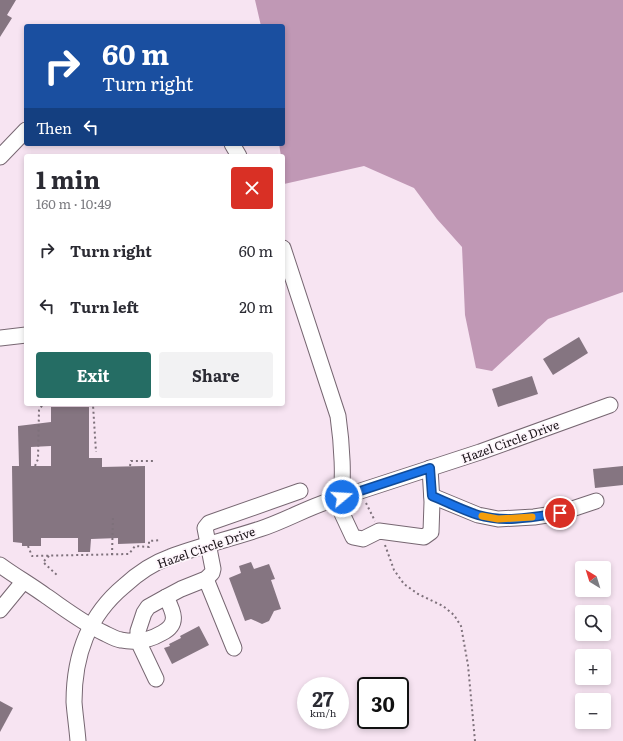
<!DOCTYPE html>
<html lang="en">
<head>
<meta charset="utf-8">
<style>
  body { margin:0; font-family:Literata,serif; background:#f2f2f3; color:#2b2b33; height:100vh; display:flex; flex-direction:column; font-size:15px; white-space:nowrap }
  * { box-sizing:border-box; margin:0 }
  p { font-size:13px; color:#7c7c81 }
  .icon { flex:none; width:22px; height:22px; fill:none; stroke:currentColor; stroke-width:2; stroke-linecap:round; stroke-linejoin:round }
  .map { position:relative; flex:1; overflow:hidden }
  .side { position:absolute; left:24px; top:154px; width:261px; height:252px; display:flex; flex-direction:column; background:#fff; border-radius:4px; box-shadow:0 2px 6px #0003 }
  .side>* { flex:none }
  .banner { position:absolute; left:24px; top:24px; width:261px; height:122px; border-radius:4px; box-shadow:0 2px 6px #0003; background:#1a4fa0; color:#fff; overflow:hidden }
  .needle { width:26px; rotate:322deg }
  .tools { position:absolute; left:575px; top:561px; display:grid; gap:8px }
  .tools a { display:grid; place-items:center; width:36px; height:36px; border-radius:4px; background:#fff; box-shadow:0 2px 6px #0003; font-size:20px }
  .speed { position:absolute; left:297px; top:677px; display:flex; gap:8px; font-size:20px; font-weight:700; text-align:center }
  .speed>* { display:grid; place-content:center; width:52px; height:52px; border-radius:50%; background:#fff; box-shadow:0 2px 6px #0003; line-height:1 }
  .speed small { font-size:10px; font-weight:400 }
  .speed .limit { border:2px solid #111; border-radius:6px; background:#fff; color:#111 }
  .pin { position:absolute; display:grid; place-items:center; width:34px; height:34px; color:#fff; margin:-17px; border:2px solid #fff; border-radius:50%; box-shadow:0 1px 4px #0007 }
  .me { position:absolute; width:44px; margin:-22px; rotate:72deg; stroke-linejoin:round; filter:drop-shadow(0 0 3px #0008) }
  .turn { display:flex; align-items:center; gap:14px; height:84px; padding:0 12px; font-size:18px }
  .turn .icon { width:52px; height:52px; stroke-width:2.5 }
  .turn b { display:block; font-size:28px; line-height:34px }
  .then { display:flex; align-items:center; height:38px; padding:0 12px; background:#0003; gap:8px; font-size:15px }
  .round { display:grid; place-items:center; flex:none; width:42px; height:42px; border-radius:4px; background:#f2f2f3 }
  .summary { display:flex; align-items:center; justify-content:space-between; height:68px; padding:0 12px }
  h1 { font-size:24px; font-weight:700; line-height:30px }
  .cta { display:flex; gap:8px; margin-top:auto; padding:8px 12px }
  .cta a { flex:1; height:46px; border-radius:4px; background:#256d64; color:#fff; font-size:16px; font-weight:700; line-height:46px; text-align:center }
  .cta a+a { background:#f2f2f3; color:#2b2b33 }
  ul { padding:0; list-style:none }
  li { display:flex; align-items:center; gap:12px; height:56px; padding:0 12px }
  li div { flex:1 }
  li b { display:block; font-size:15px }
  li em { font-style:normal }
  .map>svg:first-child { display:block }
</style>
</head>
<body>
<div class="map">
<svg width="623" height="741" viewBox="0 0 623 741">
  <rect width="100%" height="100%" fill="#f7e4f2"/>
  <polygon fill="#c098b5" points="255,0 623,0 623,292 548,319 492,371 476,368 465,315 462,247 437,219 414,188 364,166 284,184 283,156 281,156 279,144 283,144 283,26 261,26"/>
  <g fill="#857581" fill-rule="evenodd">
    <polygon points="0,0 16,0 7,15 12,18 0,37"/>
    <polygon points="579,337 588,353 553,375 543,359"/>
    <polygon points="532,376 538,394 498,407 492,389"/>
    <path d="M51 407H89V458H102V467L145 466V543L118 544V538L91 539 90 552H78V538H41V546H22V543L13 542 12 466H19L18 426 51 422ZM51 446V466H31V447Z"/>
    <polygon points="623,466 623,485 595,488 593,469"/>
    <polygon points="251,562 254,569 269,564 275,579 271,580 281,609 274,611 269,621 262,624 251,619 245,621 229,578 241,573 239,566"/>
    <polygon points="199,626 209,645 172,664 164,648 170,646 169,644 181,638 180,636"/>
    <polygon points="0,701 13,708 0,732"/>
  </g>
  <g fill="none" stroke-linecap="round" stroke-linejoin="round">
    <defs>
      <g id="minor">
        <polyline points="232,144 239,156"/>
        <polyline points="0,157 26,130"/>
        <path d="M283 248 338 416C341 437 346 487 338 505L353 537 363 539 379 531 424 537 431 532 432 502 430 468"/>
        <polyline points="0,338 26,335"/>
        <polyline points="432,496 478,515 498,519 534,517 560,513 596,501"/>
        <path d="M0 565C15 576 31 585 46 596 65 609 83 623 104 633 110 636 115 639 121 640 135 643 150 640 162 633 180 624 173 611 166 597L148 607 144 613 138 631V641L156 679"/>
        <polyline points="206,579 234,648"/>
        <polyline points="166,597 181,589 206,579 212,573 213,569 205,528 209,523 300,491"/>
        <polyline points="0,610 23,582"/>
        <path d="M78 741C77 728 75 715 74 702 74 655 88 616 124 586 137 574 153 563 170 557 199 546 230 539 260 529 288 520 313 504 342 497L480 452 610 405"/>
      </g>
    </defs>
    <use href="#minor" stroke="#776772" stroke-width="17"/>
    <g stroke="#7e717b" stroke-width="2" stroke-dasharray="2 3" stroke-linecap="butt">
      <polyline points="35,466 38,459 39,409 43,405 93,405 96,452"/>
      <polyline points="130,466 131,461 154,461"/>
      <polyline points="366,503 375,521"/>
      <polyline points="385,545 394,570 404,584 418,594 443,606 454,615 461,626 468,665 475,741"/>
      <polyline points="28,546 32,556 129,554 135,546 149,547 149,541 161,540"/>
      <polyline points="112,555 113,517"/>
      <polyline points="49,556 43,562 58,576"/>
    </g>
    <use href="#minor" stroke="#fff" stroke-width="15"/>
  </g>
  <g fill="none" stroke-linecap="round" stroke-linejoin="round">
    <defs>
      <path id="route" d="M342 497 430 468 432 496C447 502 462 510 478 515 504 523 534 517 560 513"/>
    </defs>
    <use href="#route" stroke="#114b97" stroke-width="10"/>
    <use href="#route" stroke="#1a73e8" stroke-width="7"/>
    <polyline stroke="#f59e0b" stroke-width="7" points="482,516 498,519 532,517"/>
  </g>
  <g text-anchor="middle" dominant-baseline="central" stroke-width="3.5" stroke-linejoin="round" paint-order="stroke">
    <g font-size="12" fill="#181116" stroke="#fdf5fb">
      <text transform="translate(510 441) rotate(-20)">Hazel Circle Drive</text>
      <text transform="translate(206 547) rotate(-19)">Hazel Circle Drive</text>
    </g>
  </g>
</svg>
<div class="tools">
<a><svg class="needle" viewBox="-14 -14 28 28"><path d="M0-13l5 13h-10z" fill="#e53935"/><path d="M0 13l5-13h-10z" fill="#7c7c81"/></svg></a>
<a><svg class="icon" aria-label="search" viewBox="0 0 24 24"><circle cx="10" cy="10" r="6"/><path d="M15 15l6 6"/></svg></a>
<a>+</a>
<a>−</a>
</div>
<div class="speed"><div>27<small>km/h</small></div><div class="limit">30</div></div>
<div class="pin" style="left:560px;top:513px;background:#d93025"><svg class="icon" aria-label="arrive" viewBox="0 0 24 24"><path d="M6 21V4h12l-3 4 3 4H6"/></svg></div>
<svg class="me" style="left:342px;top:497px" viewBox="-20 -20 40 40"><circle r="17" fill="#1a73e8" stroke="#fff" stroke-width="3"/><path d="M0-11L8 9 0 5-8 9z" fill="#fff"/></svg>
<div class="banner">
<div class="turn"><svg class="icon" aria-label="right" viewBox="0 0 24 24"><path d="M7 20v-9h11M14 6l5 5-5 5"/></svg><div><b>60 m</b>Turn right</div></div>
<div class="then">Then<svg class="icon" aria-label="left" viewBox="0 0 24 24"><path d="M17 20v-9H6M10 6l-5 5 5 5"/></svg></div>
</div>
<section class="side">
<div class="summary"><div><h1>1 min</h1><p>160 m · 10:49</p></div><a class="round" style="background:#d93025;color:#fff"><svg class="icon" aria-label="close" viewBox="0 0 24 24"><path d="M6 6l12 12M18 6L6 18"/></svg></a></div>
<ul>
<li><svg class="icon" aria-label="right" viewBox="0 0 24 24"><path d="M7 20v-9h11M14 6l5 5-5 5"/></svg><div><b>Turn right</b></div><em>60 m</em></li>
<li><svg class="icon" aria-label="left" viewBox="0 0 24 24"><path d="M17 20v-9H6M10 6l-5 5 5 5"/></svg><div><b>Turn left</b></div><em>20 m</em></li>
</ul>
<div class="cta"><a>Exit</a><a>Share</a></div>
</section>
</div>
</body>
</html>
